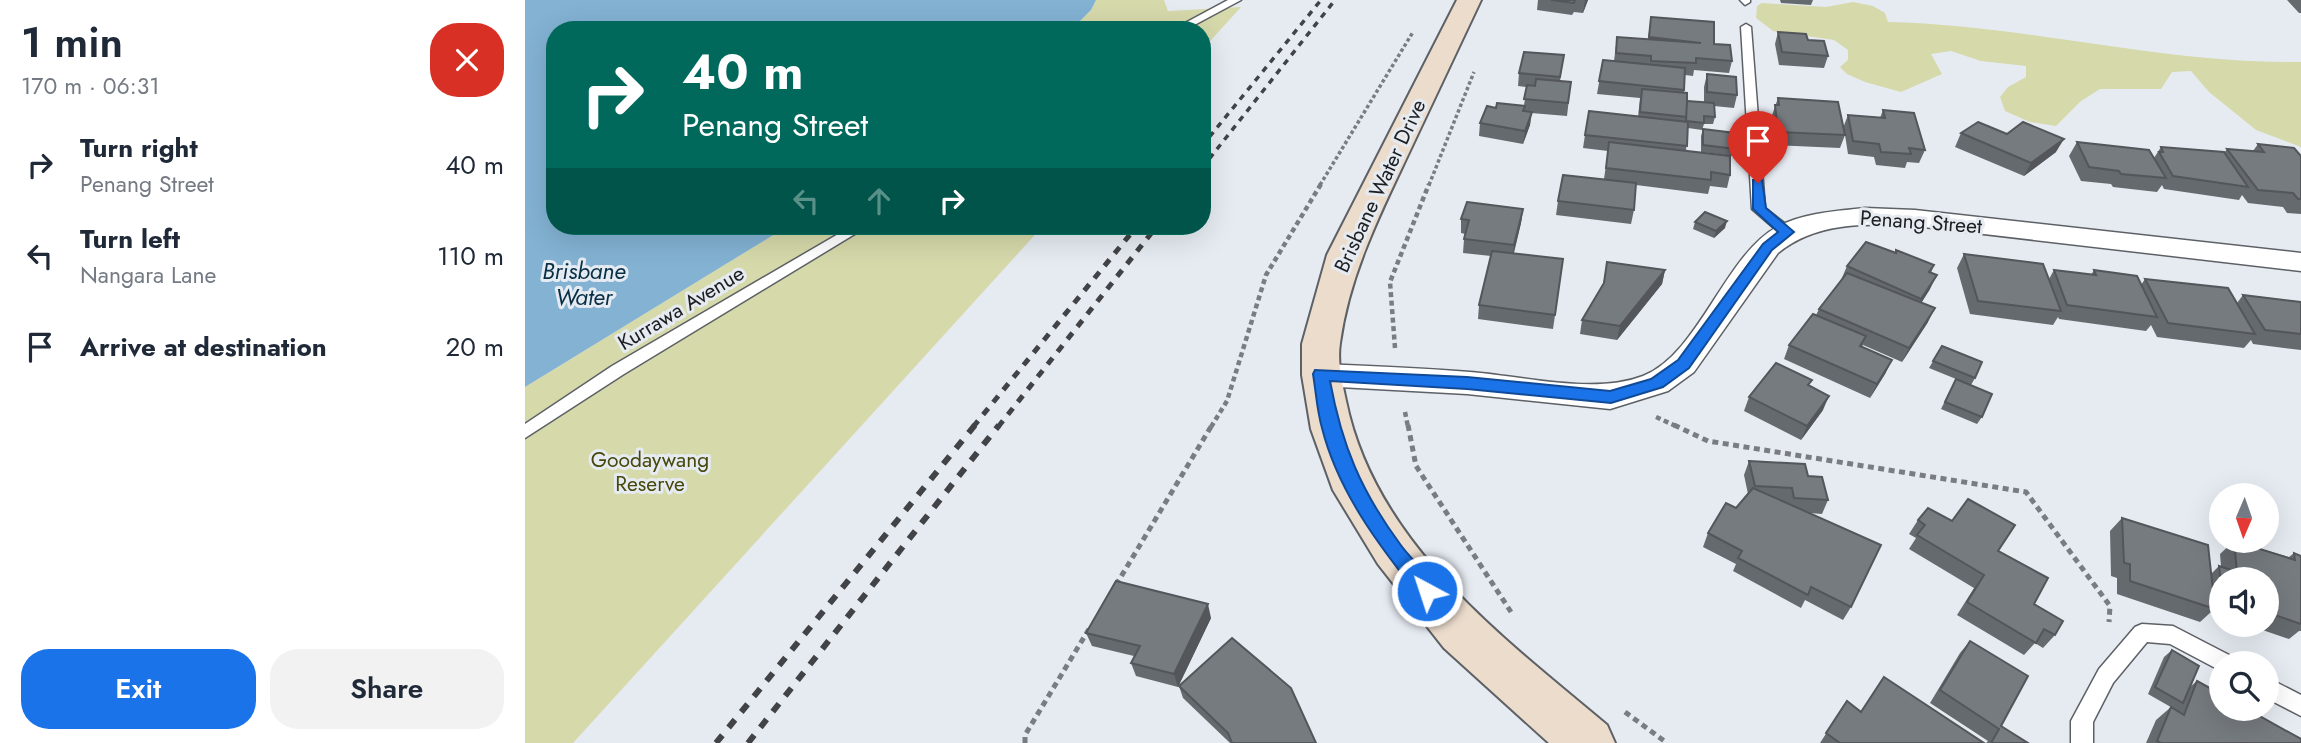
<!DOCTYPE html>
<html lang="en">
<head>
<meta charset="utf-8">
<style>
  body { margin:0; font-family:Jost,sans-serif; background:#f2f2f3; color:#1f2937; height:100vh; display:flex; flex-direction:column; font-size:26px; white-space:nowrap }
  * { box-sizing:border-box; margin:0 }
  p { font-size:23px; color:#747a83 }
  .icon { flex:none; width:38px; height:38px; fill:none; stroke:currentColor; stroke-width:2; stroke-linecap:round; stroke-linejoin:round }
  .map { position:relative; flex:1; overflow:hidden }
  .details { display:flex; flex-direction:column; background:#fff; width:525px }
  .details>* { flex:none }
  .top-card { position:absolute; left:21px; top:21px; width:665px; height:214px; border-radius:28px; box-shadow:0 7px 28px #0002; background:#00695c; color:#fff; overflow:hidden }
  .needle { width:46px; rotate:182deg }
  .buttons { position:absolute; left:1684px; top:483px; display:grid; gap:14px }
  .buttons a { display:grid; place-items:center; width:70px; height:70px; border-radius:50%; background:#fff; box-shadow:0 7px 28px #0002; font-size:35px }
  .pin { position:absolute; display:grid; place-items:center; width:60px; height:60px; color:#fff; margin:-72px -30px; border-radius:50% 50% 50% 0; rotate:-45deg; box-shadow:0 0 7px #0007 }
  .pin .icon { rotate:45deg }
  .me { position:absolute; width:77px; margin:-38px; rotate:320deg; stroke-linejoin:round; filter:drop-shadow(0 0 5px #0008) }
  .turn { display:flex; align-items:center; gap:24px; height:147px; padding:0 21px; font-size:32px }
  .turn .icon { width:91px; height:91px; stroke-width:2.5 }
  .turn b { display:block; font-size:49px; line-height:60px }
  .lanes { display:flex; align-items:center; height:66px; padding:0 21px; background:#0003; justify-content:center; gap:35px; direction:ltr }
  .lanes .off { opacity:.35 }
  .round { display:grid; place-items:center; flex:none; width:74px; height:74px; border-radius:28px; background:#f2f2f3 }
  .headline { display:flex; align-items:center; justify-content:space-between; height:119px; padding:0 21px }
  h1 { font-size:42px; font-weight:600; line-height:52px }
  .primary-button { display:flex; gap:14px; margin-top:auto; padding:14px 21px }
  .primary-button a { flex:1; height:80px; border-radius:28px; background:#1a73e8; color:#fff; font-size:28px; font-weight:600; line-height:80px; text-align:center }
  .primary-button a+a { background:#f2f2f3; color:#1f2937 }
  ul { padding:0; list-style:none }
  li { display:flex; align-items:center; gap:21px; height:91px; padding:0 21px }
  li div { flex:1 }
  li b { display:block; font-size:26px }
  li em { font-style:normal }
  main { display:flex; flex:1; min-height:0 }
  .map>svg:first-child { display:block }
</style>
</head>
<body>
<main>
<section class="details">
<div class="headline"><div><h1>1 min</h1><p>170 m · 06:31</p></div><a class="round" style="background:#d93025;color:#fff"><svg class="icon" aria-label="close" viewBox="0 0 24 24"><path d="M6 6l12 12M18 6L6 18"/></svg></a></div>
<ul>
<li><svg class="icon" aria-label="right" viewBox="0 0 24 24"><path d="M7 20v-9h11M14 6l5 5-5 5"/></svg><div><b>Turn right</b><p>Penang Street</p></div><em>40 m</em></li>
<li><svg class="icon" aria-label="left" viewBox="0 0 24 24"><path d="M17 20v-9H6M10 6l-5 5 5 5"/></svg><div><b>Turn left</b><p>Nangara Lane</p></div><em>110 m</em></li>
<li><svg class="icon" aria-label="arrive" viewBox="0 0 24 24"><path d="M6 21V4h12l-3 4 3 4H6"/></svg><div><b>Arrive at destination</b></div><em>20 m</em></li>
</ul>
<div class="primary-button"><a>Exit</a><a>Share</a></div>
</section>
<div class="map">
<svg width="1776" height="743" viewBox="0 0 1776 743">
  <rect width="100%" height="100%" fill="#e6ebf2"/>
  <g fill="#d6d9aa">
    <polygon points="571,0 639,0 643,11 716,7 677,50 677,30 546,30 566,10"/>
    <path d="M1328 2 1348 6 1360 13 1363 22C1501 25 1637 64 1776 62V147L1731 130 1684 92 1666 71 1647 72 1636 89H1575L1556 101 1531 126 1505 122 1480 111 1475 97 1483 87 1501 77V66L1456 61 1426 51 1406 54 1417 74 1376 92 1340 82 1322 74 1315 67 1323 60V50L1309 40 1248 31 1231 18 1232 6 1237 3 1301 7Z"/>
    <polygon points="263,226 518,226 48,743 0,743 0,387"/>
  </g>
  <polygon fill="#83b2d3" points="0,0 571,0 566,10 546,30 30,30 30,226 263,226 0,387"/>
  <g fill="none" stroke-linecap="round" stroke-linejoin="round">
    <defs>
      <g id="service">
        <polygon points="703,0 716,0 660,30 647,30"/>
        <polygon points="1215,0 1225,0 1225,2 1220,5"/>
        <polygon points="1221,24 1226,27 1240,208 1267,229 1269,232 1262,236 1257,235 1227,209 1216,27"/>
        <polygon points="327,226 343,226 99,374 0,438 0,424 87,366"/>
        <polygon points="1617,624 1648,626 1706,656 1709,663 1696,663 1696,671 1645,644 1622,642 1588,683 1568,722 1568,743 1546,743 1546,721 1574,669 1610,627"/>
        <polygon points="1741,677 1776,695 1776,716 1741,698"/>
      </g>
      <path id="minor" d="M1340 208 1390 210 1776 253V271L1390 226C1341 224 1293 221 1253 253L1169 372 1143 391 1085 409 942 394 796 386 785 383 780 375 785 367 796 364C846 366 895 368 945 372 998 376 1069 395 1118 376 1174 354 1200 255 1252 227 1278 213 1312 211 1340 208Z"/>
      <path id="secondary" d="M932 0H956C931 53 906 106 881 159 853 218 824 277 815 343 812 362 817 382 821 401 850 543 977 637 1082 725L1090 743H1024L919 648 853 564 808 490 786 429 777 375V344L802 255Z"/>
    </defs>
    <use href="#service" stroke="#5d6166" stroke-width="3"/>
    <use href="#minor" stroke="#5d6166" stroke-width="3"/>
    <use href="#secondary" stroke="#5d6166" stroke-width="4"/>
    <g stroke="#797d81" stroke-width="3.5" stroke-dasharray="3.5 2.5" stroke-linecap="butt">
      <polyline points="795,185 888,32"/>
      <polyline points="904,185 949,72"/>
    </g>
    <g stroke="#797d81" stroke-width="4.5" stroke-dasharray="5 3.5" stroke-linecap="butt">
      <polyline points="870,348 865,282 904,184"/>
      <polyline points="880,412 883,427"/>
      <polyline points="1131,417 1153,427"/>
      <polyline points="686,427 702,401 741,275 796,184"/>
    </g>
    <g stroke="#797d81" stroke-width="5" stroke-dasharray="6 4.5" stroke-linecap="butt">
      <polyline points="883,425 891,466 986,612"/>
      <polyline points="1149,425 1183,441 1501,492 1585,606 1584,622"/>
      <polyline points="591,585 687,425"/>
      <polyline points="1100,712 1142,743"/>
      <polyline points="500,743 500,735 564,629"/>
    </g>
    <use href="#service" fill="#fff" fill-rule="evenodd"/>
    <use href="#minor" fill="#fff" fill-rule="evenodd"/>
    <use href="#secondary" fill="#ecdccc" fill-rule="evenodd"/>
    <g stroke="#414346" stroke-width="3.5" stroke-dasharray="6 6" stroke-linecap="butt">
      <polyline points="677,146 796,0"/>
      <polyline points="677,168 810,0"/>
    </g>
    <g stroke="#414346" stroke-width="5" stroke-dasharray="8 8" stroke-linecap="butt">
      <polyline points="448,427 612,226"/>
      <polyline points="473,427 632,226"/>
    </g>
    <g stroke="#414346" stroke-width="6" stroke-dasharray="10 10" stroke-linecap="butt">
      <polyline points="191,743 450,425"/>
      <polyline points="223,743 474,425"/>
    </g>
  </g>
  <g fill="#656a6e">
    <polygon points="1013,0 1063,0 1058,13 1049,12 1047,15 1012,10"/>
    <polygon points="1255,0 1288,0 1286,5 1256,3"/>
    <polygon points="1762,0 1776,0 1776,13 1774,13"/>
    <polygon points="1126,17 1189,44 1207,61 1204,73 1169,70 1168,76 1160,75 1159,93 1162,101 1179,102 1179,87 1182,74 1212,95 1209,108 1189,106 1190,117 1188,124 1179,124 1177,130 1163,128 1161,151 1205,175 1202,188 1185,186 1183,194 1111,185 1109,210 1106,224 1031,215 1033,201 1079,179 1083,151 1058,148 1060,135 1113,117 1115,98 1072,94 1078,60 1089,61 1092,37 1123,39"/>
    <polygon points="1253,32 1283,40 1303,56 1299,68 1254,65 1250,44"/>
    <polygon points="1039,55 1035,81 1046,82 1042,116 1006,113 1005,125 998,144 954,136 955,123 971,108 999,105 1002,87 993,86 994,73"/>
    <polygon points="1253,98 1318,128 1323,115 1355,118 1358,110 1400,150 1394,163 1382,162 1380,168 1351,165 1349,157 1323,154 1320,135 1315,148 1249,145 1246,118"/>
    <polygon points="1178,129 1211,149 1209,156 1176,152 1176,136"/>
    <polygon points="1436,133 1482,134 1531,152 1499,176 1430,147"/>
    <polygon points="1552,142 1629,158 1636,147 1699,153 1702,149 1728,151 1733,144 1776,156 1776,214 1762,213 1758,207 1723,203 1717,195 1714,200 1639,189 1637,185 1632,192 1588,187 1586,184 1556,181 1544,156"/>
    <polygon points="998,209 996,223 989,253 1038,259 1028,329 953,319 954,305 966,256 938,253 939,239 940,234 936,233 936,219"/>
    <polygon points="1170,222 1200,228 1189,238 1168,229"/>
    <polygon points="1371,250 1409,265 1406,273 1405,289 1396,303 1403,322 1377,362 1338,345 1337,347 1367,360 1360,374 1345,398 1259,359 1264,345 1291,315 1294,309 1316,280 1322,266 1370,253"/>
    <polygon points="1439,254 1524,279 1529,270 1566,275 1569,270 1616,285 1620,279 1712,303 1718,295 1776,302 1776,350 1728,344 1726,340 1719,348 1632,337 1626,325 1621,331 1534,319 1533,317 1528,325 1445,314 1432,268"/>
    <polygon points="1082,262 1140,270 1137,284 1092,340 1055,334 1057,320 1078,285"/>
    <polygon points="1417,346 1450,378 1446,385 1457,417 1452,424 1416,409 1431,379 1404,368"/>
    <polygon points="1224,397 1298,410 1276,440 1219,411"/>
    <polygon points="1224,461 1283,476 1303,500 1297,514 1284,513 1326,607 1318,620 1280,600 1276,608 1208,571 1211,564 1178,547 1183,533 1211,508 1223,494 1219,475"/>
    <polygon points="1597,518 1686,574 1694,566 1696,584 1696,615 1686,612 1675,622 1592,594 1592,578 1586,576 1585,531"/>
    <polygon points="1393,520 1473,551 1530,635 1518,648 1510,643 1499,655 1432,615 1449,588 1384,549 1391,538 1384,534"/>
    <polygon points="1709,541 1764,557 1769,553 1776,556 1776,631 1774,631 1764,639 1723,625 1741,625 1741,579 1696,579 1696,566 1695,554"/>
    <polygon points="686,618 653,687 611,676 606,663 609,656 567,646 561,633"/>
    <polygon points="1445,641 1476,726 1503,743 1461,743 1463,741 1405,703 1435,653"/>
    <polygon points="1647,650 1666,686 1672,681 1776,743 1621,743 1631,720 1646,707 1651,710 1623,694 1639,657"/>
    <polygon points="1359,677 1459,743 1295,743 1322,701 1336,711"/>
    <polygon points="654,686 791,743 705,743 658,698"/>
  </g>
  <g fill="#53565a">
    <polygon points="1060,0 1063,0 1058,13"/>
    <polygon points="1007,112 1005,125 998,144 1000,131"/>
    <polygon points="1539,139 1531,152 1499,176 1506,163"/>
    <polygon points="998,209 996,223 987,259 989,245"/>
    <polygon points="1202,221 1200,228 1189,238 1191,231"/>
    <polygon points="1140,270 1137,284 1092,340 1095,326"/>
    <polygon points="1412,275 1405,289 1390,313 1396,299"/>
    <polygon points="1410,308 1403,322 1377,362 1384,348"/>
    <polygon points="1367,360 1360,374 1345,398 1352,384"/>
    <polygon points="1304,396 1298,410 1276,440 1282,426"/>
    <polygon points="683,604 686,618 653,687 649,674"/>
  </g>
  <g fill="#767b80" stroke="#53565a" stroke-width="2">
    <polygon points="1026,0 1050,0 1049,3"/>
    <polygon points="1126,17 1189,22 1189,44 1205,45 1207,61 1171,58 1171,63 1148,62 1126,61 1126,56 1091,53 1092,37 1176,43 1124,37"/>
    <polygon points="1253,32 1281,34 1283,40 1299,41 1303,56 1257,52"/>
    <polygon points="999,52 1039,55 1035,77 994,73"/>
    <polygon points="1078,60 1160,68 1159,90 1074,81"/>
    <polygon points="1182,74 1211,77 1212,95 1182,92"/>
    <polygon points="1011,79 1046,82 1043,103 999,99 1002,85 1010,86"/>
    <polygon points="1117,89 1162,93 1162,117 1115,112"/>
    <polygon points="1253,98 1313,102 1320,135 1253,132 1250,105 1254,105"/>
    <polygon points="1162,101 1189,103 1190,117 1179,116 1179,123 1161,121"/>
    <polygon points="972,103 1000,106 998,111 1007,112 1000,131 955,123 962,106 971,108"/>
    <polygon points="1358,110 1389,113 1400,150 1384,148 1386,154 1356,152 1354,144 1328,141 1323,115 1360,118"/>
    <polygon points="1064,111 1163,122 1162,146 1060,135"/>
    <polygon points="1453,122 1482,134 1498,122 1539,139 1506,163 1436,133"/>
    <polygon points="1178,129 1210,133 1211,149 1178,145"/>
    <polygon points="1084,142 1205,156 1205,175 1186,172 1186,180 1081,168"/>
    <polygon points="1552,142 1624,150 1641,178 1596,174 1594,171 1564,167"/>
    <polygon points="1733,144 1769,148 1776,156 1776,199 1773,199 1768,193 1733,190 1702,149 1739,152"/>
    <polygon points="1636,147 1699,152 1723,187 1648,176 1634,152 1638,152"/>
    <polygon points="1038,175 1111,183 1109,210 1033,201"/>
    <polygon points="942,202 998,209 989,245 939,239 944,220 936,219"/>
    <polygon points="1180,212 1202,221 1191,231 1170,222"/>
    <polygon points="1341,242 1371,253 1371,250 1409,265 1404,272 1412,275 1396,299 1322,266"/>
    <polygon points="967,251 1038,259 1030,315 954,305"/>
    <polygon points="1439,254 1518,264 1536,311 1453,301"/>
    <polygon points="1082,262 1140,270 1095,326 1057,320 1079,283"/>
    <polygon points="1529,270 1571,275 1569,270 1612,276 1632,317 1542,305"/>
    <polygon points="1322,273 1410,308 1384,348 1294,309"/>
    <polygon points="1620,279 1703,288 1730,334 1643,323"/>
    <polygon points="1718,295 1776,302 1776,334 1740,330"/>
    <polygon points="1288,314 1341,336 1335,346 1367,360 1352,384 1264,345"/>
    <polygon points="1417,346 1457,362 1450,378 1408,361"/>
    <polygon points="1251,363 1287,380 1283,385 1304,396 1282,426 1224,397"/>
    <polygon points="1431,379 1467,394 1457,417 1420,402"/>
    <polygon points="1224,461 1280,464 1283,476 1297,477 1303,500 1269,498 1267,488 1230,486"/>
    <polygon points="1228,488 1356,545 1326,607 1286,587 1283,595 1213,558 1217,551 1183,533 1201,503 1211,508"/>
    <polygon points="1443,499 1490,525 1473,551 1523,578 1509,604 1538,621 1530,635 1519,629 1511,643 1442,602 1459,575 1392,535 1400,525 1393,520 1403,508 1427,521"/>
    <polygon points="1597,518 1683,545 1690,609 1605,581 1605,564 1599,563"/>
    <polygon points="1709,541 1770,560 1769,553 1776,556 1776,624 1741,612 1741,579 1696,579 1696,584 1694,566 1712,572"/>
    <polygon points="591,581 683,604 649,674 606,663 615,646 561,633"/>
    <polygon points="707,638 766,688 791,743 707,743 703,733 654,686"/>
    <polygon points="1445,641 1503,676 1476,726 1503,743 1466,743 1474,729 1415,690"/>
    <polygon points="1647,650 1674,666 1658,703 1630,687"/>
    <polygon points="1359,677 1459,743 1315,743 1301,733 1322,701 1336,712"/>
    <polygon points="1672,681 1696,694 1696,709 1722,709 1776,739 1776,743 1636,743 1632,741 1646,707 1659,715"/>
  </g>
  <path fill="#1a73e8" stroke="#114b97" stroke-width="2" d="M1228 180H1237L1241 208 1269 232 1247 250 1164 368 1138 387 1086 403 942 389 805 381C817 446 836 491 875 544 886 560 904 573 912 591L909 597 902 599 895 597C855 547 813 492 797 428 792 411 791 392 788 374L790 370 942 377 1085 391 1126 379 1153 360 1238 244 1253 232 1228 209Z"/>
  <g text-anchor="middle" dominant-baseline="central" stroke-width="6" stroke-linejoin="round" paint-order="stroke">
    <g font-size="21" fill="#1c1e20" stroke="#e6ebf2">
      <text transform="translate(855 186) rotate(-65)">Brisbane Water Drive</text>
      <text transform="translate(1396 222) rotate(4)">Penang Street</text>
      <text transform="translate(156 308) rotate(-31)">Kurrawa Avenue</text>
    </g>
    <g font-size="21" fill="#47480a" stroke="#e6ebf2">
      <text x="125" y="460">Goodaywang<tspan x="125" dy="24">Reserve</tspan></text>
    </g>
    <g font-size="23" font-style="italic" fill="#072f46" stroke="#e6ebf2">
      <text x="59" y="271">Brisbane<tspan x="59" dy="26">Water</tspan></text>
    </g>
  </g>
</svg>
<div class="buttons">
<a><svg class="needle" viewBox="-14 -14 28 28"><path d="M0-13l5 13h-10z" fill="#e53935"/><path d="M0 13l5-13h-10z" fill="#747a83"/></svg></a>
<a><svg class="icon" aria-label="sound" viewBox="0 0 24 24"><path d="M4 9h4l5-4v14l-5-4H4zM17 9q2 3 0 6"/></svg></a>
<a><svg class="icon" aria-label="search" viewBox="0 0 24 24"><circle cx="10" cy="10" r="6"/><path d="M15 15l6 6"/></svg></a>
</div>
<div class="pin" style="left:1233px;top:183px;background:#d93025"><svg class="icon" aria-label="arrive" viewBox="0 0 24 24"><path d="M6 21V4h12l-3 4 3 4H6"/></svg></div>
<svg class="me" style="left:902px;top:591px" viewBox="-20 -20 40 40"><circle r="17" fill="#1a73e8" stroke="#fff" stroke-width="3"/><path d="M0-11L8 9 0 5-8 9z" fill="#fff"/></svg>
<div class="top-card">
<div class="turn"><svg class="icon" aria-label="right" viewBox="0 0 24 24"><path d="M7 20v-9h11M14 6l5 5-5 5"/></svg><div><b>40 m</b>Penang Street</div></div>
<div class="lanes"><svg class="icon off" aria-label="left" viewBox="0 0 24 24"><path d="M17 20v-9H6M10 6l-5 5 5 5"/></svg><svg class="icon off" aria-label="ahead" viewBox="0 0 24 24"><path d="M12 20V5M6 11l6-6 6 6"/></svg><svg class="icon" aria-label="right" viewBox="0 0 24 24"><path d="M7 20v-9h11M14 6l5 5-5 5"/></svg></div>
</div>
</div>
</main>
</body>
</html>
